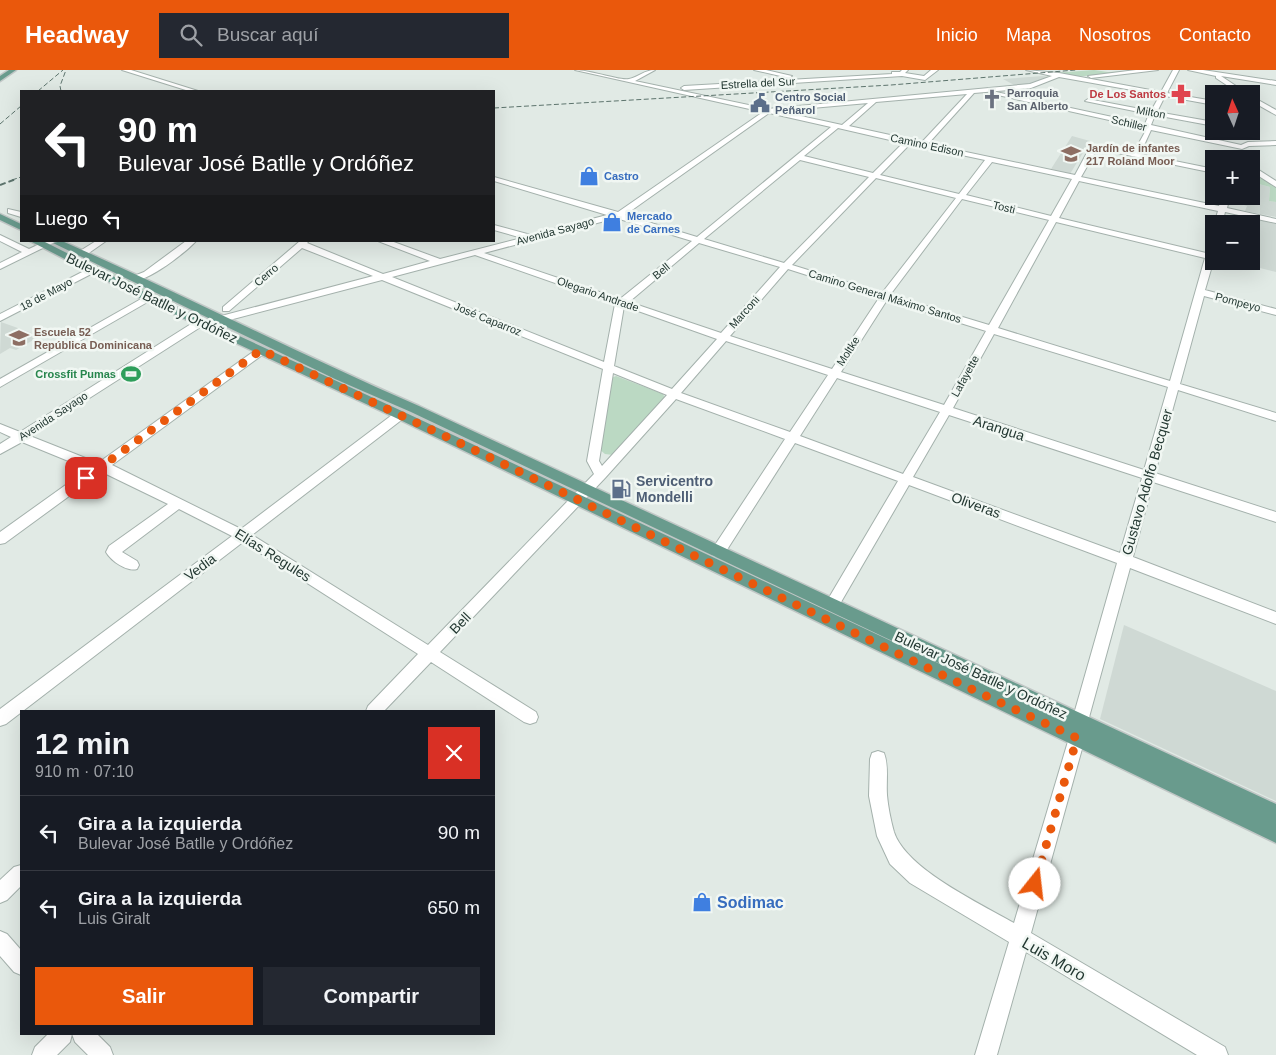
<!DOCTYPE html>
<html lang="es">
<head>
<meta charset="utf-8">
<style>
  body { margin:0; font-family:Helvetica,sans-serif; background:#242831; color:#f1f3f6; height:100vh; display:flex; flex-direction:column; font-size:19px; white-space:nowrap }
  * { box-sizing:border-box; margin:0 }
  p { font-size:16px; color:#9ea1a6 }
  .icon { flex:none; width:28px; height:28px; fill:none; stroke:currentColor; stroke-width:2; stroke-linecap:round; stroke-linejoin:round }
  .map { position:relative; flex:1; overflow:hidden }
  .panel { position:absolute; left:20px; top:640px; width:475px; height:325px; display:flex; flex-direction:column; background:#171b24; border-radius:0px; box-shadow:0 5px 20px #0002 }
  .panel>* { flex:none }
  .hud { position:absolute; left:20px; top:20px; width:475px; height:152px; border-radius:0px; box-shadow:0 5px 20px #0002; background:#202124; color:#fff; overflow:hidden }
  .needle { width:32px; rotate:357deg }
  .buttons { position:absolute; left:1205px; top:15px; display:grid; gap:10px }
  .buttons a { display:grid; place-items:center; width:55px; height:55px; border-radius:0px; background:#171b24; box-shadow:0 5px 20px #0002; font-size:25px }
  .pin { position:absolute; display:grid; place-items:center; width:42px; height:42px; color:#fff; margin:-21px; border-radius:10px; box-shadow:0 2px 8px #0006 }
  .me { position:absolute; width:55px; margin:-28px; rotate:16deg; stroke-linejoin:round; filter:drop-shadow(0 0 4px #0008) }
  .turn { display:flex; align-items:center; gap:18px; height:105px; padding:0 15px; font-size:22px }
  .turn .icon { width:65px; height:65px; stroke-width:2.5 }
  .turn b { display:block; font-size:35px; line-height:42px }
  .then { display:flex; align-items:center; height:48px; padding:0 15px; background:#0003; gap:10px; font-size:19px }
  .round { display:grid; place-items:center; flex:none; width:52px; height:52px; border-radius:0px; background:#242831 }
  .headline { display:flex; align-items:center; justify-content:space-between; height:85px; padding:0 15px }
  h1 { font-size:30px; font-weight:600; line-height:38px }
  .action { display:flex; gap:10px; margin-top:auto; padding:10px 15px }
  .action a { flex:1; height:58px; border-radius:0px; background:#ea580c; color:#fff; font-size:20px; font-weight:600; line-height:58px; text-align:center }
  .action a+a { background:#242831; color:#f1f3f6 }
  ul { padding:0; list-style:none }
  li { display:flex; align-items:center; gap:15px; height:75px; padding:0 15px; border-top:1px solid #363941 }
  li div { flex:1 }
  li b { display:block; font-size:19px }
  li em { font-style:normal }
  header { display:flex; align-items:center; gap:30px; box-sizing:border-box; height:70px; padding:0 25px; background:#ea580c; color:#fff }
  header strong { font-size:24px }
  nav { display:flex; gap:28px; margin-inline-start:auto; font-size:18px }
  .search { width:350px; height:45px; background:#242831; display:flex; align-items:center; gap:12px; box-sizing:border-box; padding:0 18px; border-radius:0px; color:#9ea1a6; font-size:19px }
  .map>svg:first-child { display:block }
</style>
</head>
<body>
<header>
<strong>Headway</strong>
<div class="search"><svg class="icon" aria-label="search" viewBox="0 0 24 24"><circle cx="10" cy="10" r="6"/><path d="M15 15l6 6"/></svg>Buscar aquí</div>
<nav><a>Inicio</a><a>Mapa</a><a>Nosotros</a><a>Contacto</a></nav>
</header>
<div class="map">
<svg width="1276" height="985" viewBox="0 0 1276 985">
  <rect width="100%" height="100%" fill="#e1eae5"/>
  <g fill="#cfd9d4">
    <polygon points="1043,6 1048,7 1032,14 1014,15 1003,9"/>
    <polygon points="1072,66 1090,71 1070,104 1051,99"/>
    <polygon points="1251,112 1270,117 1269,131 1276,132 1276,147 1245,141 1247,136 1244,135 1245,128 1241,127 1251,126"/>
    <polygon points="1235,144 1276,154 1276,202 1232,191 1251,191 1251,154 1229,154 1231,145"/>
    <polygon points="1,252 15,257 40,266 16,280 10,278 0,284"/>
    <polygon points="1124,555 1276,621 1276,731 1100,649"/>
  </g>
  <g fill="#bbd9c3">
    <polygon points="1094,0 1108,2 1149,0 1074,7 1053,3"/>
    <polygon points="1251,99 1276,117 1276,132 1269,131 1270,117 1251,112"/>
    <polygon points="51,177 78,185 201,243 159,228"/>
    <polygon points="218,256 245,268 268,275 570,418 517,397 315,300"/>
    <polygon points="616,306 663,324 665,328 613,385 605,384 599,379 611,308"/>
  </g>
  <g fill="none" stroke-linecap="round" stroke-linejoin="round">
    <defs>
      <g id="minor">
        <polygon points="122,0 131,0 198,21 189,21"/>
        <path d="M575 0C590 0 620 11 629 9 639 7 644 0 655 0L635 11 767 39 1030 14 1052 6 1026 0 1059 3 1161 22 1173 0H1179L1167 23 1214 31V35L1165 26 1157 42 1214 52V56L1155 45 1151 55 1241 75 1248 72 1276 71V75L1249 76 1242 79 1151 60 1140 84 1214 99V103L1103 80 1096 81 1081 107 1219 136 1222 126H1230L1227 138 1276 149V153L1225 142 1222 154H1214L1218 141 1079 111 1059 148 1206 183 1210 172 1214 169V189L1205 220 1276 239V245L1204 226 1180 314 1276 343V351L1178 320 1155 403 1276 442V452L1153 412 1133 487 1276 542V554L1130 498 1088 651 1086 656 1080 658 1074 656 1072 651 1117 493 909 415 837 539 832 541 827 539 825 535 827 531 898 411 795 373 723 486 718 487 713 486 711 482 713 478 785 369 676 329 605 408 440 582 536 642 538 647 536 652 530 654 524 652 431 592 384 641H366L368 636 418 584 243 472 6 654 0 656V639L232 466 179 439 122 482 137 491 139 495 137 499C127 502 111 491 106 482L109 476 168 434 102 402 5 473 0 474V462L88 399 22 372 0 384V374L11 367 0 362V354L20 362 191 254 373 206 302 178 229 241H223V237L300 171H309L307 173 383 204 430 191 378 171H391L440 189 522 168 494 160V155L531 165 607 145 494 111V107L618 142 763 42ZM1059 7 1160 25 1151 41 1088 29 1085 31 1149 44 1145 54 996 22 993 24 1145 58V62L1134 82 1103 76 1090 77 1075 105 928 74 974 23 1031 18ZM967 24 922 72 849 56 876 32ZM868 33 842 55 778 41ZM769 43 831 57 697 167 625 145ZM838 58 903 73 873 103 804 86ZM910 74 985 90 959 124 880 105ZM800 90 869 107 784 193 704 169ZM992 92 1072 109 1051 146 966 125ZM876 108 956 128 882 223 792 195ZM962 129 1049 150 989 255 890 225ZM616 148 692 171 620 229 484 183ZM1056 152 1205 188 1170 311 998 258ZM699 173 780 197 721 263 629 232ZM475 185 615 234 604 292 392 207ZM788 199 879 228 832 299 730 266ZM382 210 603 299 587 391 594 404 428 575 252 465 404 348 406 345 404 342H396L241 459 112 395 265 283 266 281 265 279H257L98 393 30 366 199 258ZM887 230 986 261 944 335 841 302ZM624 236 717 269 672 319 614 296ZM994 264 1168 317 1144 400 953 338ZM726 271 828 305 790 362 681 323ZM613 303 667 325 602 396 599 391ZM837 308 940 342 903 404 800 366ZM949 345 1142 408 1120 483 913 407Z"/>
        <polygon points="754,0 766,0 792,6 789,8"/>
        <polygon points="902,0 908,0 905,3 924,6 931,0 938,0 925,10 902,6 684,20 681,18 684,16 892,4 892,2 900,2"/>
        <polygon points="1136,0 1158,0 1091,8 1088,6"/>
        <polygon points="1188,0 1203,0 1276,11 1276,15 1221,6 1248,24 1240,24 1216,8 1216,6"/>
        <polygon points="1251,26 1276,40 1276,45 1251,31"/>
        <polygon points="1251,95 1276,111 1276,117 1251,101"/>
        <polygon points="8,139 21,142 21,147 8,143"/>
        <polygon points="0,165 29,179 46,171 57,171 0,199 0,193 22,182 0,171"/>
        <polygon points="96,171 106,171 86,185 80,185 80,181"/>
        <path d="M186 171H196C186 182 148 212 134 210V206L144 202Z"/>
        <polygon points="92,197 97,200 95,202 0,251 0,244"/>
        <polygon points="148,225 153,228 151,230 0,317 0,309"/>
        <path d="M1077 660 1083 663 1085 668 1031 863 1225 977 1228 985H1197L1026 882 997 985H975L1009 872 910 813 890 794 877 766 869 726 870 689 872 683 878 681 884 683C889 696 886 711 887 725 888 737 891 751 894 762 906 799 981 834 1014 853L1069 668 1071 663Z"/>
        <polygon points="21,795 21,816 7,830 0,833 0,810 14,797"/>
        <polygon points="0,861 7,864 21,880 21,905 14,902 0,886"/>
        <polygon points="48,964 97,964 110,977 113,985 88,985 75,972 72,964 70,972 57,985 32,985 35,977"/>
      </g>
      <g id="major">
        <polygon points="9,0 16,0 0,11 0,6"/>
        <polygon points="0,144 21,154 21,160 0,150"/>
        <path d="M30 171H43L152 226 404 342 1025 634 411 342 335 309 53 173 62 171C182 224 299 284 419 336L1276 734V773L396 348 144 230Z"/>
      </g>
    </defs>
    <use href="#minor" stroke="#a4b1ac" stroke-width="2"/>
    <use href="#major" stroke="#c1c7c6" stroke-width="3"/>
    <use href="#minor" fill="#fff" fill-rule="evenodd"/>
    <use href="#major" fill="#699b8d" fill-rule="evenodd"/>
    <g stroke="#5d746d" stroke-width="1" stroke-dasharray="5 2.5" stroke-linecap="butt">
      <polyline points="38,21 63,0"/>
      <polyline points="61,21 60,16 66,0"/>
      <polyline points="494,38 891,15 1076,0"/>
      <polyline points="0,54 21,36"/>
      <polyline points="12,110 21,107"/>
    </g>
    <polyline stroke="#5d746d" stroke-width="2" stroke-dasharray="6 3" stroke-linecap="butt" points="0,115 16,109"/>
  </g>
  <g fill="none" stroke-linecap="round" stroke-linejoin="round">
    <polyline stroke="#ea580c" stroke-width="9" stroke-dasharray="0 16.2" points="86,408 261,280 464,375 984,625 1077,668 1035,814"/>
  </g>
  <defs>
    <symbol id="pharmacy-bare" viewBox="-9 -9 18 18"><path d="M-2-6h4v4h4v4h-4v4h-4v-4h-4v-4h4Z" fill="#e0444e" stroke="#f1f7f3" stroke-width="2.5" paint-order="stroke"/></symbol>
    <symbol id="church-bare" viewBox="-9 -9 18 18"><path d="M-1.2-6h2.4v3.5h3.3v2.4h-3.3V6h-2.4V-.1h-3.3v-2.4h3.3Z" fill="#6b7280" stroke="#f1f7f3" stroke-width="2.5" paint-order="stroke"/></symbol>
    <symbol id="civic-bare" viewBox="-9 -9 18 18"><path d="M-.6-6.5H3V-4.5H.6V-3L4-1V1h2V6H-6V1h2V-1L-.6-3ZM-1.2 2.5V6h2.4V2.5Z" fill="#5c6f8a" stroke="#f1f7f3" stroke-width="2.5" paint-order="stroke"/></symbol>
    <symbol id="school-bare" viewBox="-9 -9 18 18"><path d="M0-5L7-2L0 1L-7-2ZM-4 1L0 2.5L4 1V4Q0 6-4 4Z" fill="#8d6e63" stroke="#f1f7f3" stroke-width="2.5" paint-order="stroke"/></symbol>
    <symbol id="shop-bare" viewBox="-9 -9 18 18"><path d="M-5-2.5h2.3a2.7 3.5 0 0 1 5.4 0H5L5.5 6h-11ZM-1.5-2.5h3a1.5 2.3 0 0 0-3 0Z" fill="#3f7fe0" stroke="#f1f7f3" stroke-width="2.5" paint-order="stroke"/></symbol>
    <symbol id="stadium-bare" viewBox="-9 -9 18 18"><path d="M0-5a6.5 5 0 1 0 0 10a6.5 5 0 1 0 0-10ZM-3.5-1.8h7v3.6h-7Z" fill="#2e9e5b" stroke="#f1f7f3" stroke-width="2.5" paint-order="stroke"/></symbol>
    <symbol id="fuel-bare" viewBox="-9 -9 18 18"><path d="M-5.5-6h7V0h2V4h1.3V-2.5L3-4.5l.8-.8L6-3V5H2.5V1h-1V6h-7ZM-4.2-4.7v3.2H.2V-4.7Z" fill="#5c6f8a" stroke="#f1f7f3" stroke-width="2.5" paint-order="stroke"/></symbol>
  </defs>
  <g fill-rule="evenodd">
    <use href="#pharmacy-bare" x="1167" y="10" width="28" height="28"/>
    <use href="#church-bare" x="978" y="15" width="28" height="28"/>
    <use href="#civic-bare" x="746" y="19" width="28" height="28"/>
    <use href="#school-bare" x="1057" y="70" width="28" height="28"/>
    <use href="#shop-bare" x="575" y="92" width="28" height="28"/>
    <use href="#shop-bare" x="598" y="138" width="28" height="28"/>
    <use href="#school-bare" x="5" y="254" width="28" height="28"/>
    <use href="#stadium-bare" x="117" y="290" width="28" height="28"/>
    <use href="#fuel-bare" x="607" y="405" width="28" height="28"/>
    <use href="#shop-bare" x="688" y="818" width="28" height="28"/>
  </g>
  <g text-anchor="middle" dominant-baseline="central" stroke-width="5" stroke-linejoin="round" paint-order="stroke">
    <g font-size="11" fill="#233832" stroke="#f1f7f3">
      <text transform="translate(758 13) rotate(-3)">Estrella del Sur</text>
      <text transform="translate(1151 42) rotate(11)">Milton</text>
      <text transform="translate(1129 53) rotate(13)">Schiller</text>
      <text transform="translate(927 75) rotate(12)">Camino Edison</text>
      <text transform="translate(1004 137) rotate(14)">Tosti</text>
      <text transform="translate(555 161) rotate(-15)">Avenida Sayago</text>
      <text transform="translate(661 201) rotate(-40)">Bell</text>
      <text transform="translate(266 205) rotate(-41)">Cerro</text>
      <text transform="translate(46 224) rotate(-28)">18 de Mayo</text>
      <text transform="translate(598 224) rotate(19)">Olegario Andrade</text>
      <text transform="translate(885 226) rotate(17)">Camino General Máximo Santos</text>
      <text transform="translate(1238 232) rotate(15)">Pompeyo</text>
      <text transform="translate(744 242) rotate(-48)">Marconi</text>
      <text transform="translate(488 249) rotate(22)">José Caparroz</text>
      <text transform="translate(848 281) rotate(-57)">Moltke</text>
      <text transform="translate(965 306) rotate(-61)">Lafayette</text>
      <text transform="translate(53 346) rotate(-33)">Avenida Sayago</text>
    </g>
    <g font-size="11" font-weight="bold" fill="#5b616d" stroke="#f1f7f3" text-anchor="start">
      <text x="1007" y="23">Parroquia<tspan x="1007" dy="13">San Alberto</tspan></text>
    </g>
    <g font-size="11" font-weight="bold" fill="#be3a42" stroke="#f1f7f3" text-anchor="end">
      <text x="1166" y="24">De Los Santos</text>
    </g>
    <g font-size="11" font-weight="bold" fill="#4e5e75" stroke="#f1f7f3" text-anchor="start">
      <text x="775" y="27">Centro Social<tspan x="775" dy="13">Peñarol</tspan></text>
    </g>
    <g font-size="11" font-weight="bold" fill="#785e54" stroke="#f1f7f3" text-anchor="start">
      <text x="1086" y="78">Jardín de infantes<tspan x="1086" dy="13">217 Roland Moor</tspan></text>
      <text x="34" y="262">Escuela 52<tspan x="34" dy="13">República Dominicana</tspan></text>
    </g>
    <g font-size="11" font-weight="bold" fill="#366cbe" stroke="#f1f7f3" text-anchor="start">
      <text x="604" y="106">Castro</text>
      <text x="627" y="146">Mercado<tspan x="627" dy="13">de Carnes</tspan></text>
    </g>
    <g font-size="11" font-weight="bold" fill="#27864d" stroke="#f1f7f3" text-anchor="end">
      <text x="116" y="304">Crossfit Pumas</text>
    </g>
    <g font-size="14" fill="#233832" stroke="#f1f7f3">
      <text transform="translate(152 228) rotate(26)">Bulevar José Batlle y Ordóñez</text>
      <text transform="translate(999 358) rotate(18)">Arangua</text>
      <text transform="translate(1147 412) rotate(-74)">Gustavo Adolfo Becquer</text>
      <text transform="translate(976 435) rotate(20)">Oliveras</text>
      <text transform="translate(273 485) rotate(32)">Elías Regules</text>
      <text transform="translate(200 497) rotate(-37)">Vedia</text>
      <text transform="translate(460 553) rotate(-46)">Bell</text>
      <text transform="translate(981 605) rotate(25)">Bulevar José Batlle y Ordóñez</text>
    </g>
    <g font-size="14" font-weight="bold" fill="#4e5e75" stroke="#f1f7f3" text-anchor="start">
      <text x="636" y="411">Servicentro<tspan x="636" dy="16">Mondelli</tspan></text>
    </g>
    <g font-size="16" font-weight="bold" fill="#366cbe" stroke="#f1f7f3" text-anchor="start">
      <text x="717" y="832">Sodimac</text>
    </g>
    <g font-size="16" fill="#233832" stroke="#f1f7f3">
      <text transform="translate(1054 889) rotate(30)">Luis Moro</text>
    </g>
  </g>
</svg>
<div class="buttons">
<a><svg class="needle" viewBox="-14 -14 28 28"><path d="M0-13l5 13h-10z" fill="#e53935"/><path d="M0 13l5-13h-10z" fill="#9ea1a6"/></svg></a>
<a>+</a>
<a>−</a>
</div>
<div class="pin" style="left:86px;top:408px;background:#d93025"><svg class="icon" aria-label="arrive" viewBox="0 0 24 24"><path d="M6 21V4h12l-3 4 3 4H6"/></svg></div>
<svg class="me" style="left:1035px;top:814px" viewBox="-20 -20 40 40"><circle r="19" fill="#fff"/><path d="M0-13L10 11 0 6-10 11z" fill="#ea580c"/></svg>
<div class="hud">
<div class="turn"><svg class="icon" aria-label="left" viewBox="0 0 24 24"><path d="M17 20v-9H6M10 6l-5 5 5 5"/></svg><div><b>90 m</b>Bulevar José Batlle y Ordóñez</div></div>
<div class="then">Luego<svg class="icon" aria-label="left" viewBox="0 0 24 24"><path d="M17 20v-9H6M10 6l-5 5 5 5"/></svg></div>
</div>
<section class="panel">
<div class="headline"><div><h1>12 min</h1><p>910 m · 07:10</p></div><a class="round" style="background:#d93025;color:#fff"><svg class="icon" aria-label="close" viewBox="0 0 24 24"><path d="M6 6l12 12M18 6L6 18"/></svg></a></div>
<ul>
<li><svg class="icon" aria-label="left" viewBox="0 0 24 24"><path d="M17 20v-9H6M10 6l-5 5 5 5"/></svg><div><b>Gira a la izquierda</b><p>Bulevar José Batlle y Ordóñez</p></div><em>90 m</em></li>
<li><svg class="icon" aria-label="left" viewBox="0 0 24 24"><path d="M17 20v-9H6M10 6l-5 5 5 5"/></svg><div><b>Gira a la izquierda</b><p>Luis Giralt</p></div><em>650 m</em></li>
</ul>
<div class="action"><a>Salir</a><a>Compartir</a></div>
</section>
</div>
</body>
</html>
